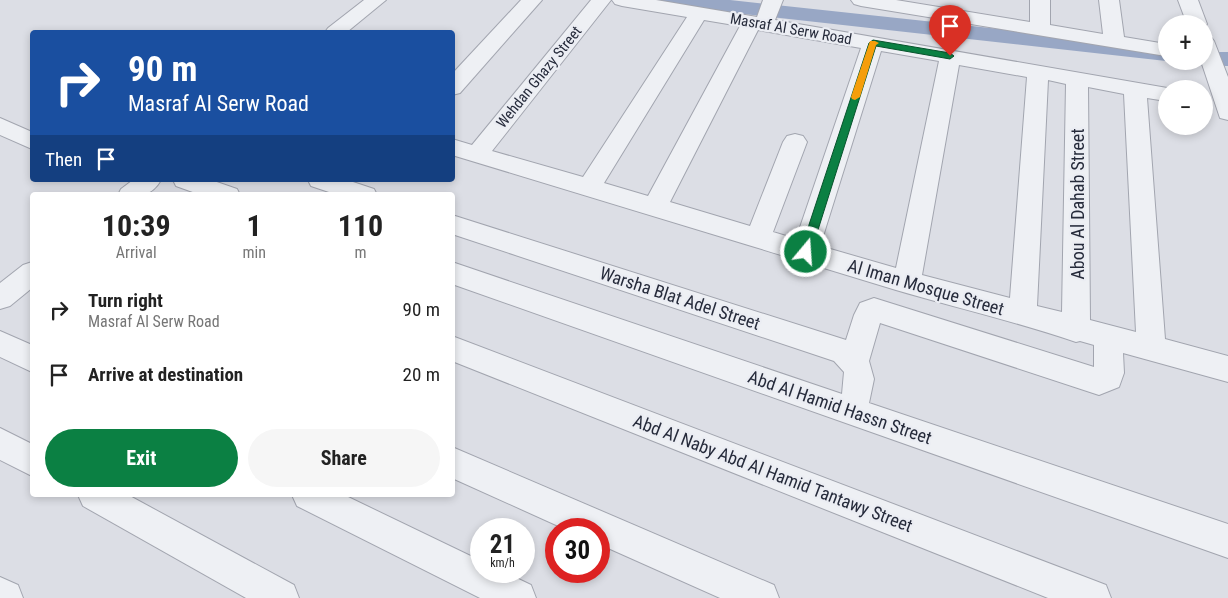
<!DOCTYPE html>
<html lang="en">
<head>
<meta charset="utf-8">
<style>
  body { margin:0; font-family:"Roboto Condensed",sans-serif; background:#f6f6f6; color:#222; height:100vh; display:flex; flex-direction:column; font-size:19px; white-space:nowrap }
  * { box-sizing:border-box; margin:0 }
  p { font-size:16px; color:#767676 }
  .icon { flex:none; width:28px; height:28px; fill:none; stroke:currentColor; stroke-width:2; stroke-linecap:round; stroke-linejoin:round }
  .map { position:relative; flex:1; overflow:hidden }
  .sheet { position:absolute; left:30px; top:192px; width:425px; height:305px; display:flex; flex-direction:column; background:#fff; border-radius:5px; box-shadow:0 2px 8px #0003 }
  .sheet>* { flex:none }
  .top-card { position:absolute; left:30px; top:30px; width:425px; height:152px; border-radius:5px; box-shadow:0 2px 8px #0003; background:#1a4fa0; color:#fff; overflow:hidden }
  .tools { position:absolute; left:1158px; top:15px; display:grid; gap:10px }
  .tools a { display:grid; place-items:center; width:55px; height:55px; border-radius:50%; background:#fff; box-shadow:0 2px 8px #0003; font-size:25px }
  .speed { position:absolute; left:470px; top:518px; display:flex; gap:10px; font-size:25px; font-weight:700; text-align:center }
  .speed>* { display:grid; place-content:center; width:65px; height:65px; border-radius:50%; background:#fff; box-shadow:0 2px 8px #0003; line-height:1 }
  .speed small { font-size:12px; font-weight:400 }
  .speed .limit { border:8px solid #d22; background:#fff; color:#111 }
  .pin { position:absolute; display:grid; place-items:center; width:42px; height:42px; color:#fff; margin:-51px -21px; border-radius:50% 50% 50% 0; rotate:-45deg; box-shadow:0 0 5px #0007 }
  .pin .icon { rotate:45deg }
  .me { position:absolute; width:55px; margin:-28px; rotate:18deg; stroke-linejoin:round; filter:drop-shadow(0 0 4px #0008) }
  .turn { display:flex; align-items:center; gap:18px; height:105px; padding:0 15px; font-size:22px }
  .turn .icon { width:65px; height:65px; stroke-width:2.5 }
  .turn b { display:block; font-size:35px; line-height:42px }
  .then { display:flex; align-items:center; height:48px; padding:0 15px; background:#0003; gap:10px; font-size:19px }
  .eta { display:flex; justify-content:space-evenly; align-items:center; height:85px; text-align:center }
  .eta b { font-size:30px; font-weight:700; line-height:35px }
  .cta { display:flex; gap:10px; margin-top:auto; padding:10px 15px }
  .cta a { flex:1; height:58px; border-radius:30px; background:#0b8043; color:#fff; font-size:20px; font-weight:700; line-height:58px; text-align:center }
  .cta a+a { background:#f6f6f6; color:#222 }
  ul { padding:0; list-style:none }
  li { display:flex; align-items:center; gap:15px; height:65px; padding:0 15px }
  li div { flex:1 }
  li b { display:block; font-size:19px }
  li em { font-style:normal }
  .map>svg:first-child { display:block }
</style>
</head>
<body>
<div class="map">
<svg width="1228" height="598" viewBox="0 0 1228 598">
  <rect width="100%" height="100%" fill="#dcdee5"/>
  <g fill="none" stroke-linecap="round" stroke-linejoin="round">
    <g fill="#98a7c5" fill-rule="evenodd">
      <polygon points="662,0 730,0 1166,47 1166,61 672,6 665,4"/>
      <polygon points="1204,52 1228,52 1228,66 1204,66 1196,64 1194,61 1204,61"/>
    </g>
    <defs>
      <g id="minor">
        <polygon points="364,0 386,0 347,32 325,32 328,28"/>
        <polygon points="521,0 542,0 460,93 452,95 452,74"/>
        <path d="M591 0H611L492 151 583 177 687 17 622 6 615 4 612 0H656L757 17 763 0H783L775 20 1173 89H1166V101L1147 98 1165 339 1228 356V382L1123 353 1124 373 1119 387 1099 395 880 323 869 361 874 379 869 403 1228 524V558L452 284V262L842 394 844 372 834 361 452 234V215L846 340 854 315 860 303 874 298 1094 367V345L1080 341 1076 342C1018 322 957 308 896 290 748 245 601 200 452 155V139L472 145ZM704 20 740 26 648 196 604 183ZM758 30 861 48 796 239 773 232 807 142 803 136 795 134 787 136 783 142 750 226 670 202ZM881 51 939 61 896 268 820 246ZM959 65 1027 77 1010 298 922 275ZM1048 80 1066 84 1062 312 1037 306ZM1088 87 1124 94 1136 332 1090 320Z"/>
        <polygon points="851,0 896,0 1030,22 1030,0 1050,0 1050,25 1103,34 1099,0 1119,0 1124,37 1166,44 1166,56 861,6 854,4"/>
        <polygon points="1178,0 1198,0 1207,24 1204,28 1204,24 1187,24"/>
        <polygon points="1204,35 1211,37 1214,41 1228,77 1228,120 1220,118 1201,61 1204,61"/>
        <polygon points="0,118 32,132 32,149 0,135"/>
        <path d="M133 180H161C150 199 137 195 118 195L121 189Z"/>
        <polygon points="173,180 211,180 237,189 240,195 201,195 176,186"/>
        <polygon points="308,180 347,180 374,189 377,195 338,195 311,186"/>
        <polygon points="32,262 32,288 10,306 0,309 0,283 23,265"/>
        <polygon points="0,331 32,345 32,372 0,357"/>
        <polygon points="452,336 1093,580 1106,585 1111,598 1048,598 452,361"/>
        <polygon points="0,428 32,444 32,476 0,460"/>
        <polygon points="452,447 774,585 779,598 720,598 599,544 599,529 565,529 452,478"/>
        <polygon points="78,495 128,495 294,585 299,598 246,598 83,506"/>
        <polygon points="292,495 344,495 481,561 481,571 502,571 531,585 536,598 480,598 297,506"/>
        <polygon points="0,577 18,585 23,598 0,598"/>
      </g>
    </defs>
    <use href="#minor" stroke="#a2a5af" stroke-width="2"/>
    <use href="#minor" fill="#eef0f4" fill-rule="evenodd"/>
  </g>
  <polygon fill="#0b8043" stroke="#07532c" points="873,40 950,53 954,56 950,59 876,46 811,252 806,256 800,252 869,43"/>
  <polygon fill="#f59e0b" points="870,41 875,41 879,43 876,45 860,97 855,100 852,99 851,97"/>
  <g text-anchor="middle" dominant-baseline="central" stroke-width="4.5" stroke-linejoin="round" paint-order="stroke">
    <g font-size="15" fill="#262b3b" stroke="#ebedf3">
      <text transform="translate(791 29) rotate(10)">Masraf Al Serw Road</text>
      <text transform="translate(539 77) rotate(-51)">Wehdan Ghazy Street</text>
    </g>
    <g font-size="18" fill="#262b3b" stroke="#ebedf3">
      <text transform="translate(1077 204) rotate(-90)">Abou Al Dahab Street</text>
      <text transform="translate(926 287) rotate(16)">Al Iman Mosque Street</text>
      <text transform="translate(680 298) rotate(18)">Warsha Blat Adel Street</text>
      <text transform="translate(840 407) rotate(19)">Abd Al Hamid Hassn Street</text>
      <text transform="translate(773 473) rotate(21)">Abd Al Naby Abd Al Hamid Tantawy Street</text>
    </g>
  </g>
</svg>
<div class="tools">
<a>+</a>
<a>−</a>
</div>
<div class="speed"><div>21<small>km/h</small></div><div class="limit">30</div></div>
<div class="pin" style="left:950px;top:56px;background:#d93025"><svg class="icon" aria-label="arrive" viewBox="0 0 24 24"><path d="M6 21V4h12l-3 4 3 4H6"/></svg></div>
<svg class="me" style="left:806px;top:252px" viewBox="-20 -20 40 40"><circle r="17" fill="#0b8043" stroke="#fff" stroke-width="3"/><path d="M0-11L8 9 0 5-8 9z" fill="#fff"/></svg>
<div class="top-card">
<div class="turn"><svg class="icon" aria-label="right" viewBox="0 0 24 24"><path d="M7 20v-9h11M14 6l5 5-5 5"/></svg><div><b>90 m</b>Masraf Al Serw Road</div></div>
<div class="then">Then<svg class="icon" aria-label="arrive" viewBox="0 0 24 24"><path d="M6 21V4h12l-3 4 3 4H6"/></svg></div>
</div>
<section class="sheet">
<div class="eta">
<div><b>10:39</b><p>Arrival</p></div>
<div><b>1</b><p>min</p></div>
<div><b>110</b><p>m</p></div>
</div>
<ul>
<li><svg class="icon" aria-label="right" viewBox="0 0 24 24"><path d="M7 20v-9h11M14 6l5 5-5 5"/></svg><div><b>Turn right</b><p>Masraf Al Serw Road</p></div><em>90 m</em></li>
<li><svg class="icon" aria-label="arrive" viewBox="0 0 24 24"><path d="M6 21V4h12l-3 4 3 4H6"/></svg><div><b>Arrive at destination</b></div><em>20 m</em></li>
</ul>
<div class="cta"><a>Exit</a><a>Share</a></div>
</section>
</div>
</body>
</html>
